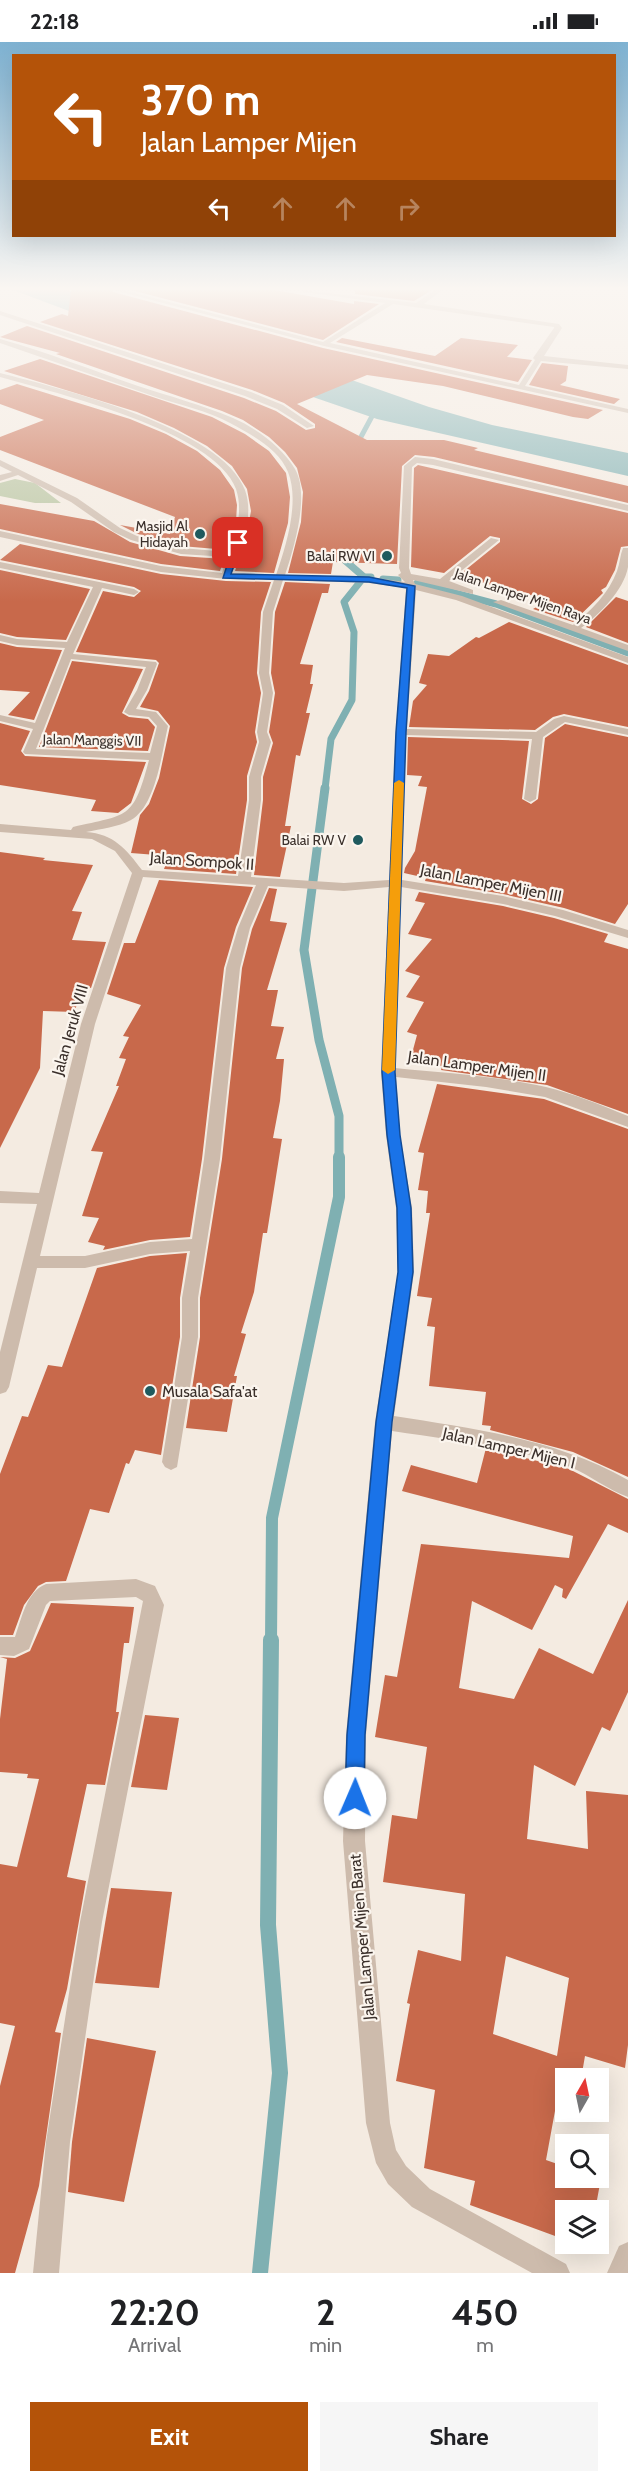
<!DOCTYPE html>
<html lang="en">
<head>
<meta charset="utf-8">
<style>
  body { margin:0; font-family:Cabin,sans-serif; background:#f6f6f6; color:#202124; height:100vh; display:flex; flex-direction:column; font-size:22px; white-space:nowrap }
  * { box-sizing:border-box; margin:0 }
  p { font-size:20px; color:#757577 }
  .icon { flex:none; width:33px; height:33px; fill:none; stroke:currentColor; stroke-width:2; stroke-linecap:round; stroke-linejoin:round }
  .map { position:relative; height:2231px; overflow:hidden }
  .sheet { display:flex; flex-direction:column; background:#fff; flex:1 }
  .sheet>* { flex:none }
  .hud { position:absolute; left:12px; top:12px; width:604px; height:183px; border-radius:0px; box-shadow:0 6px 24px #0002; background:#b45309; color:#fff; overflow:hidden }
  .needle { width:39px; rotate:9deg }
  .buttons { position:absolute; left:555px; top:2026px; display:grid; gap:12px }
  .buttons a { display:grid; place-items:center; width:54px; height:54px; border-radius:0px; background:#fff; box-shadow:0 6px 24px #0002; font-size:30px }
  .pin { position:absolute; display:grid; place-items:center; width:51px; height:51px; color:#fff; margin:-26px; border-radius:12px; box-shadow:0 3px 9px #0006 }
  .me { position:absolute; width:66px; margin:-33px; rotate:1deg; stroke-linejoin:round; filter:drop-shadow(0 0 4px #0008) }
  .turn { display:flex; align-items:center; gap:21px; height:126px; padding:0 30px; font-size:27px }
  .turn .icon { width:78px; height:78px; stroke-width:2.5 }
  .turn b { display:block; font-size:42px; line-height:51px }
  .lanes { display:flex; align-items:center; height:57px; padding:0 30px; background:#0003; justify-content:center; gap:30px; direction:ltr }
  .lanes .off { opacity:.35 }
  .eta { display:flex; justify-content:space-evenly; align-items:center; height:102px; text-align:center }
  .eta b { font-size:36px; font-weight:700; line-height:42px }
  .button { display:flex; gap:12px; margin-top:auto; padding:12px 30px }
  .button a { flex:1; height:69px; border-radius:0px; background:#b45309; color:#fff; font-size:24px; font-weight:700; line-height:69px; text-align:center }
  .button a+a { background:#f6f6f6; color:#202124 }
  .status { display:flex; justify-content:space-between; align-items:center; height:42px; padding:0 30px; background:#fff; direction:ltr }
  .status svg { height:16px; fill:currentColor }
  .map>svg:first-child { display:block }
</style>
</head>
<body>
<div class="status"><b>22:18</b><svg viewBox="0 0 49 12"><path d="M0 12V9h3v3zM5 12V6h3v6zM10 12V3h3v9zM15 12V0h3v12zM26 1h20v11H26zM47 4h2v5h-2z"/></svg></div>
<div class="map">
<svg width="628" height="2231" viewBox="0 0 628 2231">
  <rect width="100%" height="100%" fill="#f4ebe1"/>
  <polygon fill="#b8c4a0" points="15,437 35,441 61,461 35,461 0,454 0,441"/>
  <polygon fill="#7fb0b2" points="13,248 67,248 106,263 326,329 429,365 492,383 628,411 628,434 377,377 141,296"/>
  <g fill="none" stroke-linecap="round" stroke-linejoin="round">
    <polyline stroke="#7fb0b2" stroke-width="5" points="355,406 377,365"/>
    <g stroke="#7fb0b2" stroke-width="7">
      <polyline points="342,510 341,515 364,535 371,535"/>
      <polyline points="383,537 398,538"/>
      <polyline points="417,541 496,562 628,611"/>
      <polyline points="325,747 331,697 352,658 354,590 344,560 364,535"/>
    </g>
    <polyline stroke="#7fb0b2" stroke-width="9" points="325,746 304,908 319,998 339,1074 339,1117"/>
    <polyline stroke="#7fb0b2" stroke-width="12" points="271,1600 272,1476 339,1155 339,1115"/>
    <polyline stroke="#7fb0b2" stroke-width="16" points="260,2231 280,2031 268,1883 271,1598"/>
  </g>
  <g fill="#c8694b" fill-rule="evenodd">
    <polygon points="71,248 112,248 113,250 323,306 603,368 588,377 573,375 443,344 367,333 297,362 367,398 444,398 478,406 474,408 628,444 628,461 434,415 415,413 402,424 397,522 333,520 331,532 288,531 301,480 303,450 297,426 285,410 269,395 243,378 222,369 56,312 60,311 0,295 27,284 244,356 276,369 306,388 315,386 315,382 284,361 252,348 40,280 62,272 68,274"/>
    <polygon points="131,248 274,248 354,262 354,259 379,262 323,298"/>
    <polygon points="355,248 432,248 414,259 355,252"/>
    <polygon points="342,296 435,314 461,296 518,303 507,315 532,318 518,340 336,300"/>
    <polygon points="40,317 212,375 245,392 269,409 286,431 290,455 288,481 274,531 235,529 247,491 251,469 247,447 232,424 207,404 174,386 137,370 4,329"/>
    <polygon points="542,321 568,324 566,339 560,343 620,357 614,362 529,343"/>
    <polygon points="17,342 130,377 166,392 197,409 220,428 234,448 237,463 236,479 228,508 181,504 138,492 120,483 170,492 175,475 0,408 0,395 44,378 0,362 0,348"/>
    <polygon points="418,423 628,471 628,504 621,505 615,528 606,545 601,548 603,551 573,580 533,567 549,558 458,534 500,500 500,496 490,494 444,531 411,525 414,426"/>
    <polygon points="0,462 94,479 130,500 180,514 224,517 220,529 161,522 0,487"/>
    <polygon points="20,502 161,532 226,539 271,540 261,570 257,631 261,651 255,690 257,700 247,734 247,758 236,832 164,827 169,814 131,811 140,773 149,762 159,736 170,684 158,669 140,665 149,649 159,621 156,618 76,610 103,549 134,555 141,549 134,545 0,518"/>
    <polygon points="0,528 90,547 66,598 17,595 0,591"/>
    <polygon points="285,540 330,542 328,551 322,551 300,622 313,623 310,642 313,642 306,671 310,671 300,714 296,713 285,784 291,784 280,835 254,833 263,758 263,735 273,701 269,690 275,651 271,631 275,570"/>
    <polygon points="616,555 628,559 628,601 586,585"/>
    <polygon points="509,580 628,623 628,685 564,672 553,675 535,688 409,685 413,659 427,643 419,641 428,612 449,614 476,595 479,596"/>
    <polygon points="0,601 17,605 62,608 34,678 8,673 30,650 0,648"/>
    <polygon points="72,619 143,627 122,671 129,675 148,677 155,685 148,709 39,705"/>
    <polygon points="0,681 30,689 21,709 25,714 146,720 131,761 118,771 91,769 96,758 0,743"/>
    <polygon points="565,682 628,695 628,862 615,882 564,866 503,852 425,839 426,836 404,831 405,826 415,809 427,745 418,744 422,734 407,733 408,695 529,699 522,757 531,762 538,757 545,696"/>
    <polygon points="0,810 45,816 43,818 93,823 72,869 82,870 72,898 106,900 91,946 81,943 75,970 43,969 40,1026 0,1106"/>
    <polygon points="159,838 253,845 236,885 224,926 202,1117 190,1195 150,1198 103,1208 105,1204 88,1200 99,1176 82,1174 103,1110 91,1109 119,1044 116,1044 126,1017 119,1016 129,995 123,994 141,963 107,952 124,901 135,901"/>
    <polygon points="269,846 277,847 270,879 287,881 267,948 278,948 271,984 284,985 276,1017 284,1017 280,1059 273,1096 282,1097 267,1191 263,1191 254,1250 241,1291 246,1292 234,1334 237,1334 227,1390 186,1386 200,1295 200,1256 222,1117 242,926 252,887"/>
    <polygon points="419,850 503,864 554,876 608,892 604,900 628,907 628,1072 547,1043 441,1028 442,1024 410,1019 417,993 407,990 424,960 406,955 420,934 405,929 432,897 408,892 425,861 415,859"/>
    <polygon points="437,1042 544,1057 628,1087 628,1435 573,1410 490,1388 491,1384 482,1383 486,1350 429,1344 435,1285 427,1284 432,1256 417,1254 430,1171 426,1171 428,1149 418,1148 424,1111 418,1110"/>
    <polygon points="187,1211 180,1256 180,1295 161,1413 135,1408 129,1422 126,1421 109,1471 90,1467 66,1539 46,1540 38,1544 24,1563 13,1593 0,1593 0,1432 22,1374 28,1375 48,1323 62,1325 97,1226 150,1214"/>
    <path d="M486 1406 569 1427 628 1457V1491L608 1482 566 1557 562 1555 563 1547 555 1543 532 1588 472 1559 459 1646 514 1657 539 1606 593 1632 628 1558V1650L610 1689 602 1685 575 1744 534 1723 527 1797 588 1807 586 1749 628 1753V2003L625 2026 585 2014 581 2037H566V2061L557 2058 546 2118 566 2125V2136H601L595 2169H566V2198L470 2163 475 2139 424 2126 435 2048 396 2039 410 1962 407 1961 418 1908 461 1919 465 1852 383 1840 392 1773 417 1777 427 1705 375 1695 385 1633 397 1635 421 1502 569 1516 573 1494 402 1449 411 1423 477 1441ZM506 1914 569 1936 557 2014 493 1992Z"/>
    <polygon points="51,1561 134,1565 129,1601 124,1601 116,1670 119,1670 105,1743 87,1742 67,1835 86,1839 67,1947 55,1990 61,1991 39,2144 15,2231 0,2231 0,2044 15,1984 0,1981 0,1822 17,1825 39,1737 27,1736 28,1732 0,1730 0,1677 7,1617 0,1615 15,1616 30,1609"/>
    <polygon points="145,1673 179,1676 167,1748 131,1745"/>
    <polygon points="111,1846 172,1850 159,1946 95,1941"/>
    <polygon points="87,1996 156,2009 124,2160 68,2150 72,2100"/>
  </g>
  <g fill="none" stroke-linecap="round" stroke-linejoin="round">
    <g fill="#cdbbac" fill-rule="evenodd">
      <path d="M114 248H123L323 300 385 261 304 250 301 248 416 261 435 248H442L424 262 559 282 562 286 544 314 628 323V327L541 319 525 344 628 367V371L324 304ZM393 262 554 285V286L533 316 535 318 519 343 330 301Z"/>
      <polygon points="0,269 251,350 283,363 314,384 307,386 277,367 245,354 0,273"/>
      <path d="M0 297C46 310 92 328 138 344 169 354 202 363 233 376 256 386 282 405 295 427 310 453 294 506 285 533L369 535 405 540 398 533 401 531 399 526 404 424 415 415 433 417 628 463V469L433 423 417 421 412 425 409 526 411 532 440 537 491 496 499 498 449 539 473 548V552L413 538 415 542 462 554 628 615V621L456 558 416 548 407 687 536 690 554 677 564 674 628 687V693L565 680 543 695 536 757 530 760 524 757 532 697 406 693 402 838 503 854 563 868 628 888V896L555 874 503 862 401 845 395 1026C445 1031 497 1034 546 1045 574 1052 601 1063 628 1074V1085L545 1055 486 1045 396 1035 400 1093 412 1166 414 1230 394 1374C475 1387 556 1397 628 1438V1455C608 1448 590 1433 570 1425 513 1405 452 1398 392 1389L366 1693 365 1799 390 2081 396 2108 406 2124 430 2147 566 2222 570 2231H532L412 2165 388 2142 376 2121 366 2081 343 1799 346 1693 375 1380 398 1230 396 1166 386 1093 381 1030 389 845 344 849 268 844 250 886 240 926 220 1117 198 1256V1295L177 1425 171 1428 165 1425 162 1420 182 1295V1256L190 1209 150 1212 85 1226H37L9 1345 6 1350 0 1352V1310L37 1162 0 1161V1149L39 1151 81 982 132 831 115 809 92 797 0 790V782L71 788 73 785C129 772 133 778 149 718L25 712 23 710 33 687 0 679V673L35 681 65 606 17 603 0 599V593L17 597 67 600 93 545 0 526V520L134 547 139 550 134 553 102 546 73 612 156 620 157 622 147 648 136 667 156 670 168 684C162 710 156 764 131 778 118 785 101 787 86 790 114 792 126 807 142 828L238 834 249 758V735L259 700 257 690 263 651 259 631 263 570 274 538 226 537 161 530 0 495V489L161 524 222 531 227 515 181 512 131 498 114 490 71 460 18 433 0 439V433L12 430 0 424V418L77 456 120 486 137 494 181 506 229 510C237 490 243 468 236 447 215 389 56 351 0 335V331C59 346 223 386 245 448 255 477 240 504 232 531L276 533C286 504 300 460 288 430 279 407 250 392 230 381 208 369 180 363 156 355 104 337 52 319 0 301ZM283 538 369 541 406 546 396 690 389 838 344 841 251 835 261 758V735L271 700 267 690 273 651 269 631 273 570ZM71 617 146 625 137 648 124 670 129 673 149 675 157 684 150 711 36 707ZM143 835 256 843 238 886 226 926 204 1117 192 1197 150 1200 85 1214H40L95 982Z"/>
      <path d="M623 506H628C628 512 628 519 628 525 624 548 599 573 581 586L628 603V609L493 560 501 558 573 583C591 569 609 551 617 529 620 521 620 513 623 506Z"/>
      <path d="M136 1537 155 1544 164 1563 102 1880 70 2100 59 2231H33L46 2100 80 1880 143 1559 136 1555 50 1559 46 1563 29 1607 14 1614 0 1613V1595H15C22 1576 26 1550 46 1542Z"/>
      <polygon points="628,2200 628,2231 607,2231 619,2204"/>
    </g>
  </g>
  <linearGradient id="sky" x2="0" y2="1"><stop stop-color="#7eb2d2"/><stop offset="0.44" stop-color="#faf6f2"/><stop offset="1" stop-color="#faf6f2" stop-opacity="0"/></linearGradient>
  <rect width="628" height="560" fill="url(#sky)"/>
  <polygon fill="#1a73e8" stroke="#114b97" stroke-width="1.5" points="238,499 242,501 231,532 369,535 415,544 406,690 395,1030 400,1093 411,1166 413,1230 392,1380 365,1693 364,1756 362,1763 355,1766 348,1763 345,1756 347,1693 376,1380 398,1230 397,1166 387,1093 382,1030 396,690 407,546 369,540 223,536 234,501"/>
  <polygon fill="#f59e0b" points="399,738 404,741 395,1028 388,1032 382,1028 394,741"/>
  <g fill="#1f5a5e" stroke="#fbf5ee" stroke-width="2">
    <circle cx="200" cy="492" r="6"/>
    <circle cx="387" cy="514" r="6"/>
    <circle cx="358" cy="798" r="6"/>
    <circle cx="150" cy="1349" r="6"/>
  </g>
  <g text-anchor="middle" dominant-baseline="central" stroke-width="4.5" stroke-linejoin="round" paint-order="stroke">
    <g font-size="14" fill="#3b302b" stroke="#fbf5ee" text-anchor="end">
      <text x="188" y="484">Masjid Al<tspan x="188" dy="16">Hidayah</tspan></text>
      <text x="375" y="514">Balai RW VI</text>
      <text x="346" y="798">Balai RW V</text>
    </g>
    <g font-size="14" fill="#3b302b" stroke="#fbf5ee">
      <text transform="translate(523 554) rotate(19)">Jalan Lamper Mijen Raya</text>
      <text transform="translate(92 698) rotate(1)">Jalan Manggis VII</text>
    </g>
    <g font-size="16" fill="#3b302b" stroke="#fbf5ee">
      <text transform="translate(202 819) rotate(4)">Jalan Sompok II</text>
      <text transform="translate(491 841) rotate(11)">Jalan Lamper Mijen III</text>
      <text transform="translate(70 988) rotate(-74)">Jalan Jeruk VIII</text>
      <text transform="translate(477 1024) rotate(8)">Jalan Lamper Mijen II</text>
      <text transform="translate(509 1406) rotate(13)">Jalan Lamper Mijen I</text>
      <text transform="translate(362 1895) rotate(-95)">Jalan Lamper Mijen Barat</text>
    </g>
    <g font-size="16" fill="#3b302b" stroke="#fbf5ee" text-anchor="start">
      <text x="162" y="1349">Musala Safa'at</text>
    </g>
  </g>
</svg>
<div class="buttons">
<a><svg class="needle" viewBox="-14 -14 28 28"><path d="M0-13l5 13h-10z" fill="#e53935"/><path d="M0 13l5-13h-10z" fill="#757577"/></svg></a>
<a><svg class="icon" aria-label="search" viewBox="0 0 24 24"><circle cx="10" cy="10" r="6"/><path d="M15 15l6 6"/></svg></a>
<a><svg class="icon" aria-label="layers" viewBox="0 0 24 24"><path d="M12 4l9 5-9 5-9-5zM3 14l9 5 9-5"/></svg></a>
</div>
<div class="pin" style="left:238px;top:501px;background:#d93025"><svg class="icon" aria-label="arrive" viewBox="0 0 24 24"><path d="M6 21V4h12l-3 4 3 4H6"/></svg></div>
<svg class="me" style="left:355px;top:1756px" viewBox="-20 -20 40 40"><circle r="19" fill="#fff"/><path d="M0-13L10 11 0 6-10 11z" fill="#1a73e8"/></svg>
<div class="hud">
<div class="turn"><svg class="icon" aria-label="left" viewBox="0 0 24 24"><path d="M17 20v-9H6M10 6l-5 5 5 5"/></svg><div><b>370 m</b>Jalan Lamper Mijen</div></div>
<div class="lanes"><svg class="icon" aria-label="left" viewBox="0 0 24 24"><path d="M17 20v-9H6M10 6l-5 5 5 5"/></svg><svg class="icon off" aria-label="ahead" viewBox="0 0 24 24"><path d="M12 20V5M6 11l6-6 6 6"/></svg><svg class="icon off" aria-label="ahead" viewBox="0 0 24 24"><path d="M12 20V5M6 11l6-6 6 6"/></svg><svg class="icon off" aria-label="right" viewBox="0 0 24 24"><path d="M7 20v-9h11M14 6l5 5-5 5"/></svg></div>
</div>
</div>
<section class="sheet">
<div class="eta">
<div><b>22:20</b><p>Arrival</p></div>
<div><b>2</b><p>min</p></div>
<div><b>450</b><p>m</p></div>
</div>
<div class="button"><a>Exit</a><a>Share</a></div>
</section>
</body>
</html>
